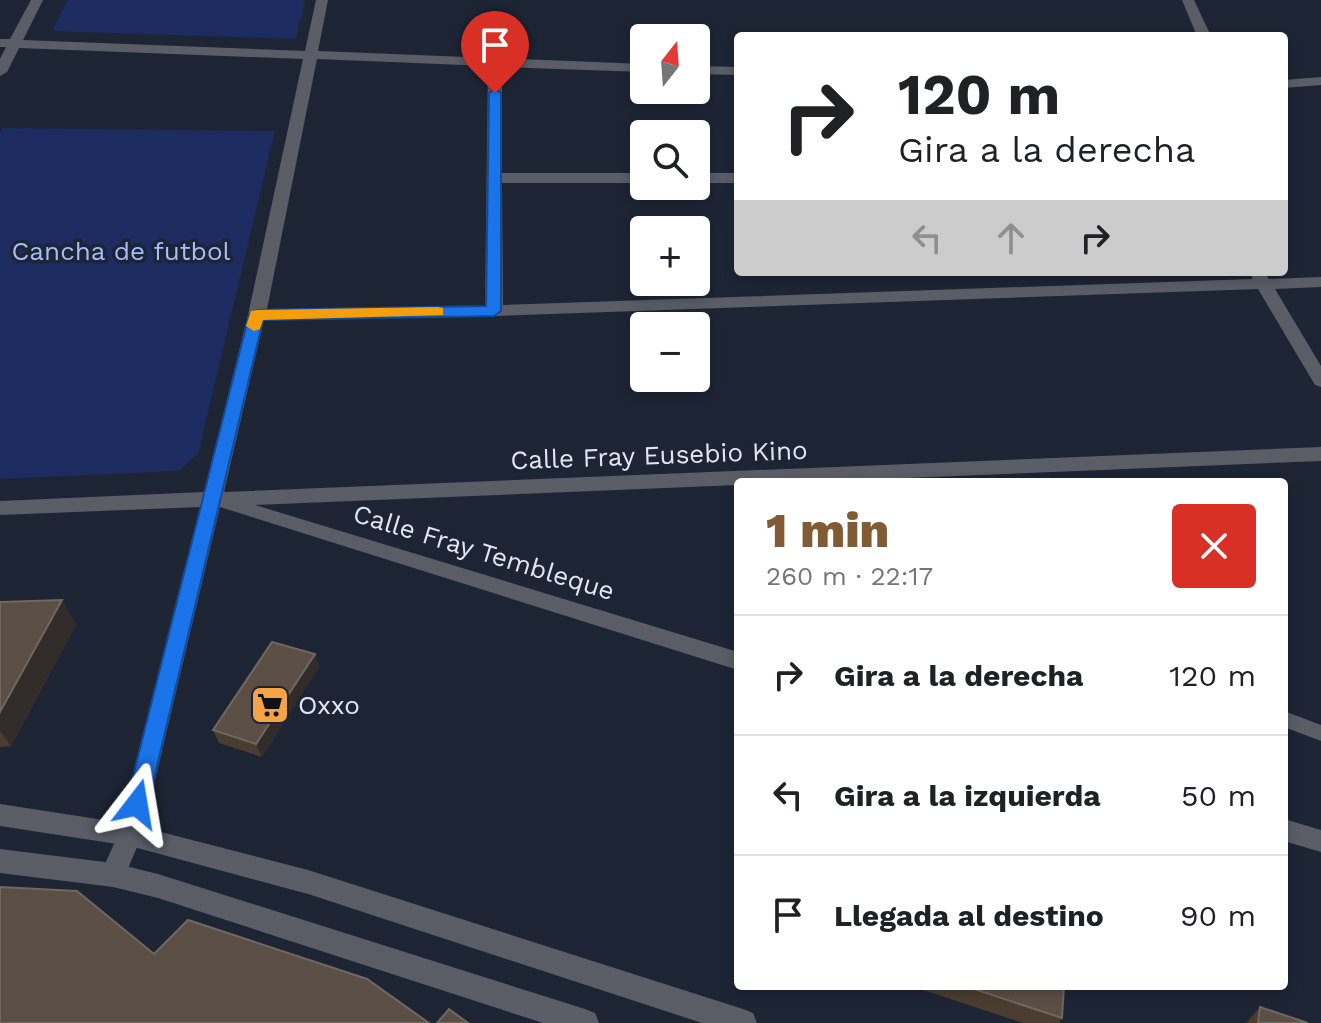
<!DOCTYPE html>
<html lang="es">
<head>
<meta charset="utf-8">
<style>
  body { margin:0; font-family:"Work Sans",sans-serif; background:#f2f2f2; color:#202124; height:100vh; display:flex; flex-direction:column; font-size:30px; white-space:nowrap }
  * { box-sizing:border-box; margin:0 }
  p { font-size:26px; color:#757577 }
  .icon { flex:none; width:44px; height:44px; fill:none; stroke:currentColor; stroke-width:2; stroke-linecap:round; stroke-linejoin:round }
  .map { position:relative; flex:1; overflow:hidden }
  .sheet { position:absolute; left:734px; top:478px; width:554px; height:512px; display:flex; flex-direction:column; background:#fff; border-radius:8px; box-shadow:0 4px 12px #0003 }
  .sheet>* { flex:none }
  .top-card { position:absolute; left:734px; top:32px; width:554px; height:244px; border-radius:8px; box-shadow:0 4px 12px #0003; background:#fff; color:#202124; overflow:hidden }
  .needle { width:52px; rotate:17deg }
  .tools { position:absolute; left:630px; top:24px; display:grid; gap:16px }
  .tools a { display:grid; place-items:center; width:80px; height:80px; border-radius:8px; background:#fff; box-shadow:0 4px 12px #0003; font-size:40px }
  .pin { position:absolute; display:grid; place-items:center; width:68px; height:68px; color:#fff; margin:-82px -34px; border-radius:50% 50% 50% 0; rotate:-45deg; box-shadow:0 0 8px #0007 }
  .pin .icon { rotate:45deg }
  .me { position:absolute; width:88px; margin:-44px; rotate:14deg; stroke-linejoin:round; filter:drop-shadow(0 0 6px #0008) }
  .turn { display:flex; align-items:center; gap:28px; height:168px; padding:0 32px; font-size:36px }
  .turn .icon { width:104px; height:104px; stroke-width:2.5 }
  .turn b { display:block; font-size:56px; line-height:68px }
  .lanes { display:flex; align-items:center; height:76px; padding:0 32px; background:#0003; justify-content:center; gap:40px; direction:ltr }
  .lanes .off { opacity:.35 }
  .round { display:grid; place-items:center; flex:none; width:84px; height:84px; border-radius:8px; background:#f2f2f2 }
  .headline { display:flex; align-items:center; justify-content:space-between; height:136px; padding:0 32px }
  h1 { font-size:48px; font-weight:800; line-height:60px; color:#805b34 }
  ul { padding:0; list-style:none }
  li { display:flex; align-items:center; gap:24px; height:120px; padding:0 32px; border-top:2px solid #e0e0e0 }
  li div { flex:1 }
  li b { display:block; font-size:30px }
  li em { font-style:normal }
  .map>svg:first-child { display:block }
</style>
</head>
<body>
<div class="map">
<svg width="1321" height="1023" viewBox="0 0 1321 1023">
  <rect width="100%" height="100%" fill="#1d2434"/>
  <g fill="#1c2b60">
    <polygon points="67,0 305,0 296,39 52,31"/>
    <polygon points="2,128 275,131 198,454 179,471 0,479 0,133"/>
  </g>
  <g fill="none" stroke-linecap="round" stroke-linejoin="round">
    <polygon fill="#5a5d66" fill-rule="evenodd" points="1284,711 1321,725 1321,741 1284,727"/>
    <g fill="#5a5d66" fill-rule="evenodd">
      <path d="M31 0H43L23 40 305 51 316 0H328L318 51 644 64V72L502 67V173H644V183H502L503 305 1252 279V272H1264L1269 279 1321 277V287L1275 289 1321 366V387L1315 385 1258 289 494 316 264 320 224 492 1321 447V461L809 482H738V485L255 505 738 652V670L220 507 142 835 122 883 113 887 104 883 100 875 118 835 200 507 0 515V501L204 492 248 315 303 59 19 48 7 72 0 76V59L6 47H0V39H10ZM317 59 488 66 485 306 267 309Z"/>
      <polygon points="1182,0 1194,0 1211,36 1197,36"/>
      <polygon points="696,66 738,67 738,75 696,74"/>
      <polygon points="1321,77 1321,85 1284,88 1284,80"/>
      <rect x="696" y="173" width="42" height="10"/>
      <polygon points="1284,819 1321,830 1321,852 1284,841"/>
    </g>
    <g fill="#5a5d66" fill-rule="evenodd">
      <polygon points="0,804 130,824 308,870 743,1009 753,1013 757,1023 702,1023 308,894 130,846 0,826"/>
      <polygon points="0,849 113,863 158,874 585,1009 595,1013 599,1023 543,1023 158,898 113,887 0,873"/>
    </g>
  </g>
  <g fill="#4a3d30">
    <polygon points="62,600 76,625 11,746 0,747 0,602"/>
    <polygon points="315,654 319,667 262,757 219,743 213,730"/>
    <polygon points="911,986 1064,986 1062,1018 1059,1023 1023,1023"/>
    <polygon points="1260,1007 1308,1023 1246,1023"/>
  </g>
  <g fill="#312b29">
    <polygon points="62,600 76,625 11,746 0,731 0,712"/>
    <polygon points="315,654 319,667 262,757 256,744"/>
  </g>
  <g fill="#5b4f45" stroke="#706760" stroke-width="2">
    <polygon points="62,600 0,712 0,602"/>
    <polygon points="272,642 315,654 256,744 213,730"/>
    <polygon points="0,887 77,891 154,954 188,920 367,979 429,1023 0,1023"/>
    <polygon points="965,986 1064,986 1062,1018"/>
    <polygon points="1260,1007 1308,1023 1258,1023"/>
    <polygon points="449,1009 468,1023 437,1023"/>
  </g>
  <polygon fill="#1a73e8" stroke="#114b97" stroke-width="2" points="495,89 501,93 501,311 494,316 263,320 148,804 145,811 137,814 130,811 126,804 249,315 257,310 486,306 489,93"/>
  <polygon fill="#f59e0b" points="437,307 443,308 443,315 263,320 260,329 254,331 246,326 251,311 257,310"/>
  <defs>
    <symbol id="supermarket-square" viewBox="-11 -11 22 22"><rect x="-9" y="-9" width="18" height="18" rx="4" fill="#f6a247" stroke="#1d2434"/><path d="M-6-5.5h2.5l.6 2H6L4.5 2H-2.5L-4.4-4H-6ZM-1.5 3.2a1.3 1.3 0 1 0 .1 0ZM3 3.2a1.3 1.3 0 1 0 .1 0Z" fill="#111"/></symbol>
  </defs>
  <g fill-rule="evenodd">
    <use href="#supermarket-square" x="248" y="683" width="44" height="44"/>
  </g>
  <g text-anchor="middle" dominant-baseline="central" stroke-width="7" stroke-linejoin="round" paint-order="stroke">
    <g font-size="26" fill="#a5bcfa" stroke="#1d2434">
      <text x="121" y="251">Cancha de futbol</text>
    </g>
    <g font-size="26" fill="#e2e6f2" stroke="#1d2434">
      <text transform="translate(659 455) rotate(-2)">Calle Fray Eusebio Kino</text>
      <text transform="translate(484 552) rotate(17)">Calle Fray Tembleque</text>
    </g>
    <g font-size="26" fill="#e2e6f2" stroke="#1d2434" text-anchor="start">
      <text x="298" y="705">Oxxo</text>
    </g>
  </g>
</svg>
<div class="tools">
<a><svg class="needle" viewBox="-14 -14 28 28"><path d="M0-13l5 13h-10z" fill="#e53935"/><path d="M0 13l5-13h-10z" fill="#757577"/></svg></a>
<a><svg class="icon" aria-label="search" viewBox="0 0 24 24"><circle cx="10" cy="10" r="6"/><path d="M15 15l6 6"/></svg></a>
<a>+</a>
<a>−</a>
</div>
<div class="pin" style="left:495px;top:93px;background:#d93025"><svg class="icon" aria-label="arrive" viewBox="0 0 24 24"><path d="M6 21V4h12l-3 4 3 4H6"/></svg></div>
<svg class="me" style="left:137px;top:804px" viewBox="-20 -20 40 40"><path d="M0-17L14 15 0 8-14 15z" fill="#1a73e8" stroke="#fff" stroke-width="4"/></svg>
<div class="top-card">
<div class="turn"><svg class="icon" aria-label="right" viewBox="0 0 24 24"><path d="M7 20v-9h11M14 6l5 5-5 5"/></svg><div><b>120 m</b>Gira a la derecha</div></div>
<div class="lanes"><svg class="icon off" aria-label="left" viewBox="0 0 24 24"><path d="M17 20v-9H6M10 6l-5 5 5 5"/></svg><svg class="icon off" aria-label="ahead" viewBox="0 0 24 24"><path d="M12 20V5M6 11l6-6 6 6"/></svg><svg class="icon" aria-label="right" viewBox="0 0 24 24"><path d="M7 20v-9h11M14 6l5 5-5 5"/></svg></div>
</div>
<section class="sheet">
<div class="headline"><div><h1>1 min</h1><p>260 m · 22:17</p></div><a class="round" style="background:#d93025;color:#fff"><svg class="icon" aria-label="close" viewBox="0 0 24 24"><path d="M6 6l12 12M18 6L6 18"/></svg></a></div>
<ul>
<li><svg class="icon" aria-label="right" viewBox="0 0 24 24"><path d="M7 20v-9h11M14 6l5 5-5 5"/></svg><div><b>Gira a la derecha</b></div><em>120 m</em></li>
<li><svg class="icon" aria-label="left" viewBox="0 0 24 24"><path d="M17 20v-9H6M10 6l-5 5 5 5"/></svg><div><b>Gira a la izquierda</b></div><em>50 m</em></li>
<li><svg class="icon" aria-label="arrive" viewBox="0 0 24 24"><path d="M6 21V4h12l-3 4 3 4H6"/></svg><div><b>Llegada al destino</b></div><em>90 m</em></li>
</ul>
</section>
</div>
</body>
</html>
